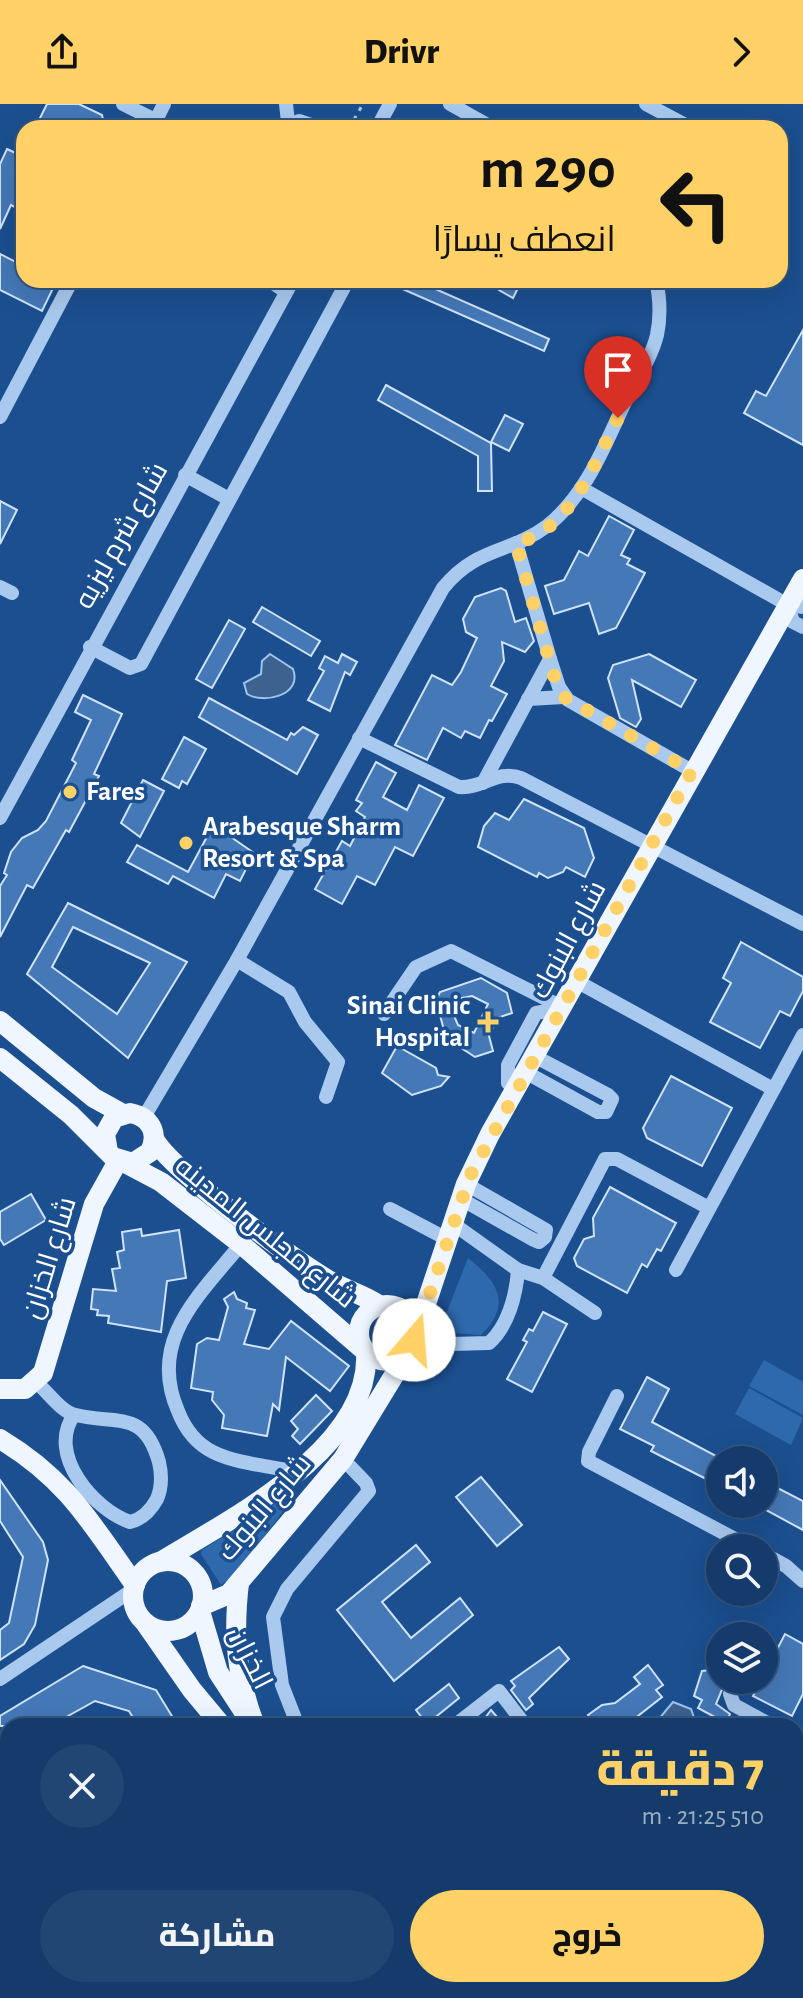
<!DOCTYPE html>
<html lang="ar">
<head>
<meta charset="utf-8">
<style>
  body { margin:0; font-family:"Alegreya Sans",Cairo,sans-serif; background:#214673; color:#f1f3f6; direction:rtl; height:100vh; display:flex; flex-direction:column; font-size:30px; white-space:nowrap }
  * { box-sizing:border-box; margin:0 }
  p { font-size:26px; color:#9dadc1 }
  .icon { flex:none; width:44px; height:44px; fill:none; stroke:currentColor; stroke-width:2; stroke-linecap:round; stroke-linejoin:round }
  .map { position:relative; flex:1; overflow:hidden; direction:ltr }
  .drawer { position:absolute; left:0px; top:1614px; width:804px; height:280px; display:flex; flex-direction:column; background:#143b6b; border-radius:24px 24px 0 0; box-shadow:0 8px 32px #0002,0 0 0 2px #33557e; direction:rtl }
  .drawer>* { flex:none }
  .top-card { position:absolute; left:16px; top:16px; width:772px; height:168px; border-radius:24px; box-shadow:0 8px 32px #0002,0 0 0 2px #33557e; direction:rtl; background:#ffd166; color:#111; overflow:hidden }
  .buttons { position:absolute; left:706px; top:1342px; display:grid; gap:16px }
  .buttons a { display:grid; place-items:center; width:72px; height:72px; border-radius:50%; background:#143b6b; box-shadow:0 8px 32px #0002,0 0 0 2px #33557e; font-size:40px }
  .pin { position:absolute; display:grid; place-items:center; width:68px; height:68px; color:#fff; margin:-82px -34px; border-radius:50% 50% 50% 0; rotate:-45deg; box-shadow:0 0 8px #0007 }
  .pin .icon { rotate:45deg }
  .me { position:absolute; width:88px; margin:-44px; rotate:18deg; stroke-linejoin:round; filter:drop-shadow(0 0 6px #0008) }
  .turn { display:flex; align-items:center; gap:28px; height:168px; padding:0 40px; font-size:36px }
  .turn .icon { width:104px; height:104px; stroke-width:2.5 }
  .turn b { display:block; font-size:56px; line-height:68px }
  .round { display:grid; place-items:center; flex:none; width:84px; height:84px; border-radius:42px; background:#214673 }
  .summary { display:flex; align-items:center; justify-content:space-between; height:136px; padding:0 40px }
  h1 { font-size:48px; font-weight:800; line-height:60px; color:#ffd166 }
  .cta { display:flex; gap:16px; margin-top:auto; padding:16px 40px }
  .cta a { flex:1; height:92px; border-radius:48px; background:#ffd166; color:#111; font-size:32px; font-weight:800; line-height:92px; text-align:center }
  .cta a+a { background:#214673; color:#f1f3f6 }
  header { display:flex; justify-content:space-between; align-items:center; height:104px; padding:0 40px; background:#ffd166; color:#111; font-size:36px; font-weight:800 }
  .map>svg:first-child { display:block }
</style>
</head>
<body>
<header><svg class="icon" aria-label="forward" viewBox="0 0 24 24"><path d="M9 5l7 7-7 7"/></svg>Drivr<svg class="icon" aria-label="share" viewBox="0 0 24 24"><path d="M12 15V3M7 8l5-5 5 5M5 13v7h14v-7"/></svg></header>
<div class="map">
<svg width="803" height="1894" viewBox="0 0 803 1894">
  <rect width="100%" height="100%" fill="#1b4f8f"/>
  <g fill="#2e69ad">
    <path d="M468 1154C497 1177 513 1200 481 1231L439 1228Z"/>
    <polygon points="764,1256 803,1278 803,1311 749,1282"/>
    <polygon points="749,1284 803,1314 791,1341 735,1310"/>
    <polygon points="293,1388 293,1394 235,1471 221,1481 201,1450 202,1446"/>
  </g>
  <g fill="#3c6290" stroke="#9cc4f0" stroke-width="2">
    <path d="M270 550 293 565C303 592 263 600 247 590L244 579 261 570 262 557Z"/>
    <polygon points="673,1598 691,1605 697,1622 653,1622"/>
  </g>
  <g fill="#4478b7" stroke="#cfe3fa" stroke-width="2" fill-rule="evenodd">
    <polygon points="47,0 79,0 102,11 105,24 55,24 39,16"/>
    <polygon points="7,45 24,53 24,92 18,105 11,101 0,125 0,60"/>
    <polygon points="0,150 24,162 24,176 57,176 42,207 0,186"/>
    <polygon points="382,176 415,176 549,235 544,247"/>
    <polygon points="504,176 522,176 513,194 499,186"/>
    <polygon points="803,226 803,341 744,309 756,287 766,292"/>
    <polygon points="386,281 491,339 492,387 478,387 478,352 378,296"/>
    <polygon points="505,311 523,320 509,347 491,338"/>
    <polygon points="0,397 17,406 0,440"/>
    <polygon points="609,412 634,426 621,451 630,455 627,460 645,469 616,524 599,530 589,499 554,510 545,482 564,476 579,447 588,452"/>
    <polygon points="501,484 506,487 515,518 526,514 534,537 525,548 502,538 504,557 491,582 507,590 492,617 489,616 480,634 465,627 461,634 443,624 427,656 395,641 432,571 452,581 461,568 477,534 466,528 463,515 475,493"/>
    <polygon points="262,503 320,537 311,552 253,518"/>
    <polygon points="229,516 245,525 212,584 196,575"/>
    <polygon points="342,550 357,558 350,571 345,568 330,607 308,596 324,567 319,564 325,552 338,559"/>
    <polygon points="649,550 696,576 681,603 632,576 641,615 636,623 620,614 608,574 613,561"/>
    <polygon points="83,591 122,610 94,670 99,672 69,728 66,726 33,784 27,781 0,833 0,782 7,771 4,769 11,748 22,734 38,726 46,717 76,659 72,656 91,616 75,608"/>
    <polygon points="209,594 287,636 291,629 294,631 303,623 318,631 297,670 199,613"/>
    <polygon points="184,633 206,645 187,680 182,677 179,684 162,675"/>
    <polygon points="376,658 396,669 383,693 407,706 419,681 444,694 413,752 395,743 375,781 357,772 342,800 315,785 342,737 350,742 365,713 356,707 362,699 356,696"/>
    <polygon points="143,676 164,687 140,733 121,719"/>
    <polygon points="524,695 584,724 594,754 585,773 566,763 563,768 548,774 539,769 537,773 478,743 484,722 495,709 509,716"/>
    <polygon points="215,718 234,729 231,733 254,749 240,777 226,770 214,794 173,772 168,780 127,758 137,741 188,768"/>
    <path d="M68 799 187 858 128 954 27 870ZM73 823 150 859 117 910 52 863Z"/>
    <polygon points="741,838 803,873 803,887 790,912 780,907 760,944 710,918 731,879 723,874"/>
    <path d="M481 874 507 889 512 909 497 914 489 932 493 947 475 953 446 934 436 896 440 888ZM472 892 488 900 474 929 458 921 452 907 457 895Z"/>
    <polygon points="397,942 436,964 438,971 449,973 441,982 412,991 382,969"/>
    <polygon points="671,972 732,1004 702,1062 647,1034 643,1024"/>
    <polygon points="610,1083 676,1119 661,1147 657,1145 647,1163 642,1160 627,1189 577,1162 574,1154 584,1135 594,1132 593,1114"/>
    <polygon points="31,1090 46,1116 4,1141 0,1135 0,1108"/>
    <polygon points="141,1125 142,1132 179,1126 186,1174 167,1177 161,1228 108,1219 109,1212 97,1211 98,1206 91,1205 93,1185 116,1187 112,1165 120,1164 117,1148 124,1146 122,1128"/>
    <polygon points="234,1188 237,1195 247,1199 246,1204 255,1206 244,1240 269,1245 291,1217 349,1262 330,1287 286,1253 279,1306 273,1300 267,1332 222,1324 224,1311 212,1296 213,1288 191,1284 197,1240 207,1234 219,1236 228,1203 224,1195"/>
    <polygon points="543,1208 567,1220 532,1288 507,1275 527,1238 523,1236 529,1225 533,1227"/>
    <polygon points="647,1273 669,1285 652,1318 720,1354 720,1382 651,1347 654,1342 620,1325"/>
    <polygon points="316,1291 332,1307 300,1340 292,1332 298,1325 291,1317"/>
    <polygon points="481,1373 522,1421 497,1442 456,1393"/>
    <polygon points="0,1376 43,1438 48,1456 35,1521 24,1540 0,1556 0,1526 9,1519 23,1453 0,1417"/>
    <polygon points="764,1377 803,1397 803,1426 764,1405"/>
    <polygon points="416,1441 430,1458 382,1498 411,1534 460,1494 473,1511 394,1577 337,1506"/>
    <polygon points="785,1530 803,1540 803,1590 792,1612 753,1592"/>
    <polygon points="559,1543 569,1555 529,1594 533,1600 526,1606 511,1586 515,1582 511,1577"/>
    <polygon points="720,1548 720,1576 726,1576 716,1600 730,1610 726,1619 698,1604 702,1596 694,1592 702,1567 711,1566"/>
    <polygon points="648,1561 663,1581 656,1586 662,1593 638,1612 634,1620 627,1617 625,1622 596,1622 588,1611 602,1601 615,1599 640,1580 634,1573"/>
    <polygon points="83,1562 156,1586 178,1622 138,1622 129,1607 95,1597 50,1622 0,1622 0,1612"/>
    <polygon points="449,1580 459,1594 427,1620 416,1606"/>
    <polygon points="491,1606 505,1622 479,1622"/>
  </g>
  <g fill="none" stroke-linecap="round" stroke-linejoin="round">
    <g stroke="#a9c9ee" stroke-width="3" stroke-dasharray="4 6" stroke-linecap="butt">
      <polyline points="349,24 363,0"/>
      <polyline points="0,1790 8,1787"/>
    </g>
    <g stroke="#a9c9ee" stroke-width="14">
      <polyline points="123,0 155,16"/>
      <polyline points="286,0 288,18"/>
      <polyline points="450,0 493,24"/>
      <polyline points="646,0 691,24"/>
      <polyline points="152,24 164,0"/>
      <polyline points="280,24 299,17 320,24"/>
      <polyline points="377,24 390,0"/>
      <polyline points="269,176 286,188"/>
      <polyline points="0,313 72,176"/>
      <polyline points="185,371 229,395"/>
      <polyline points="581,384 788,501 803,503"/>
      <polyline points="0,483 12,489"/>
      <polyline points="788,501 793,518 803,523"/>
      <polyline points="90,543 130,564 141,560 348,176"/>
      <polyline points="550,555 559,583 568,596 692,667"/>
      <polyline points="528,595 564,593"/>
      <path d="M359 634 459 683C482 685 498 665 521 674L803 820"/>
      <polyline points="483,679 550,555 516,439"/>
      <polyline points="0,714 293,176"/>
      <polyline points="237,856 289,888 305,918 338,958 326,993"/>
      <polyline points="578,878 773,985"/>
      <polyline points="384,910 416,863 451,847 564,904"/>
      <polyline points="527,969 598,1008 606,1008 612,995 608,991 536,953"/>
      <polyline points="518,985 508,979 508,961 536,909 563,904"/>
      <path d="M144 1013 237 856 443 484C477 442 510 450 547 422 588 390 606 337 628 292 638 273 652 252 657 231 661 212 660 194 656 176"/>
      <polyline points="461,1095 532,1135 539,1138 545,1133 546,1126 466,1080"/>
      <polyline points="390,1105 447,1135"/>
      <polyline points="452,1119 518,1166"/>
      <path d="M241 1140C200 1191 147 1236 178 1307 185 1325 195 1339 213 1348 237 1360 271 1362 297 1368"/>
      <polyline points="676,1166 803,931"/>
      <polyline points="543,1174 605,1055 617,1055 709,1104"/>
      <path d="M413 1241 489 1239C508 1222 516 1192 518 1166L543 1174 595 1209"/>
      <path d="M36 1278C49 1289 61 1308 76 1311 117 1321 144 1305 159 1358 162 1371 162 1383 157 1395 151 1406 143 1415 130 1418 94 1406 46 1350 74 1311"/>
      <polyline points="617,1292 589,1348 588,1357 752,1444"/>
      <polyline points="764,1450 786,1462 803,1477"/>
      <polyline points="0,1575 134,1485"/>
      <polyline points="737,1576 730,1590 734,1601 773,1622"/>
      <polyline points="298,1622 282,1581 273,1513 287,1485 369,1387 366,1379 343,1355"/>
      <polyline points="454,1622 499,1587 522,1617"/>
      <polyline points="796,1657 803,1644"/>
      <polyline points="0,1822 8,1844"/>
      <polyline points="23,1886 26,1894"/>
      <polyline points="515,1894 519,1886"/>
    </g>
    <g stroke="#f0f6ff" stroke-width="20">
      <polyline points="0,917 94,994 123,1010"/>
      <path d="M0 954 71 1011 113 1053 133 1059 150 1048C159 1029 151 1013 130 1009L114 1014 105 1030 108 1048"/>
      <path d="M154 1035C172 1067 294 1156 330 1177 346 1186 364 1191 379 1201"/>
      <path d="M125 1059 161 1078 241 1140 366 1248C372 1344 232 1414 160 1458"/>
      <circle cx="387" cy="1229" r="28"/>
      <polyline points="414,1236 466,1080 490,1030 803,475"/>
      <polyline points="0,1285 25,1285 43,1269 94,1100 118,1057"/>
      <path d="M0 1335C67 1375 91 1419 135 1481"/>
      <circle cx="168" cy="1492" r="35"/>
      <path d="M239 1479C233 1529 236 1571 254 1619"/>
      <polyline points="201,1502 229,1490 343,1355 410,1245"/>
      <polyline points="200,1507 218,1568 244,1608"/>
      <polyline points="146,1520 192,1586 222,1622"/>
      <polyline points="691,1886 708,1894"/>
      <polyline points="746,1886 764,1894"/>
    </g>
  </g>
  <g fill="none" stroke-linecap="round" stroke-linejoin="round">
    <path stroke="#ffd166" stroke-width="14" stroke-dasharray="0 25.2" d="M414 1236 470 1072 692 667 564 593 554 572 516 439C571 426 595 358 618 314"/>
  </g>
  <g fill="#ffd166" stroke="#1b4f8f" stroke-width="3">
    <circle cx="70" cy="688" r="8"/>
    <circle cx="186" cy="739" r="8"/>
    <path d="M484 906h8v8h8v8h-8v8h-8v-8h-8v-8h8z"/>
  </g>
  <g text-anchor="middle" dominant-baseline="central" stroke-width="7" stroke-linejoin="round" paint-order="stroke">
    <g font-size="28" fill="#fff" stroke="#1b4f8f">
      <text transform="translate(122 432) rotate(-61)">شارع شرم ليزيه</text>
      <text transform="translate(569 836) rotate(-62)">شارع البنوك</text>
      <text transform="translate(265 1129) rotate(39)">شارع مجلس المدينه</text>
      <text transform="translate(50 1154) rotate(-73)">شارع الخزان</text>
      <text transform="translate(265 1404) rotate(-50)">شارع البنوك</text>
      <text transform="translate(249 1554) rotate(63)">الخزان</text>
    </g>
    <g font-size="28" font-weight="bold" fill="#fff" stroke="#1b4f8f" text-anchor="start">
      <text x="86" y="688">Fares</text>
      <text x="202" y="723">Arabesque Sharm<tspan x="202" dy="32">Resort &amp; Spa</tspan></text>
      <text x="470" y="902" text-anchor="end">Sinai Clinic<tspan x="470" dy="32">Hospital</tspan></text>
    </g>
  </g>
</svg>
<div class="buttons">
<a><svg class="icon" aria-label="sound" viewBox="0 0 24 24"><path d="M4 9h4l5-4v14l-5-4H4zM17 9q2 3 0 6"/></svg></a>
<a><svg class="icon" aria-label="search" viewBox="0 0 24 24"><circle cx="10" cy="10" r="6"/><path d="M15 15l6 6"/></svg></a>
<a><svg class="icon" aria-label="layers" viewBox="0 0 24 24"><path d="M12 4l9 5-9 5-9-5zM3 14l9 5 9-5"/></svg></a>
</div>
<div class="pin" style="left:618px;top:314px;background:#d93025"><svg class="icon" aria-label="arrive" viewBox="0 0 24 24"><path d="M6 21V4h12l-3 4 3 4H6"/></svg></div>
<svg class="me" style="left:414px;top:1236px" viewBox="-20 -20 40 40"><circle r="19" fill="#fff"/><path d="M0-13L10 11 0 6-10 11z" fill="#ffd166"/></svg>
<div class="top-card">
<div class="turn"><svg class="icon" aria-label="left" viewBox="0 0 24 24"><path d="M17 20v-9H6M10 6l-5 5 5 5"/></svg><div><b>290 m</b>انعطف يسارًا</div></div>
</div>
<section class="drawer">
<div class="summary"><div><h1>7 دقيقة</h1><p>510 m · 21:25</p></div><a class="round"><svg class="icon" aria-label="close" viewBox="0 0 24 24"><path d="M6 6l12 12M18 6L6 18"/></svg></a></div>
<div class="cta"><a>خروج</a><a>مشاركة</a></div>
</section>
</div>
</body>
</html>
